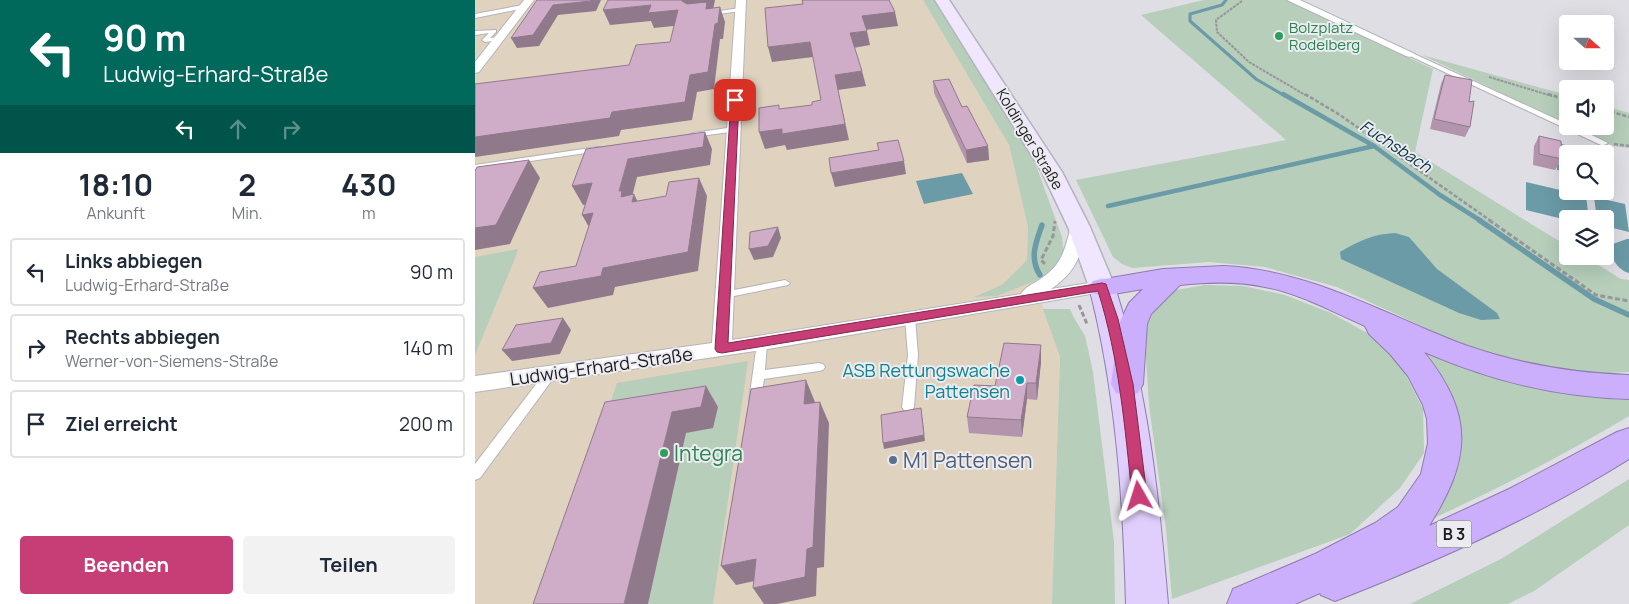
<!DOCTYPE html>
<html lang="de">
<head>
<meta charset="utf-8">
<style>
  body { margin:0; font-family:Manrope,sans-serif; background:#f2f2f3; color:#1f2937; height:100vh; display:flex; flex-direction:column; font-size:19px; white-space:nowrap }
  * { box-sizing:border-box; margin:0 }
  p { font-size:16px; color:#747a83 }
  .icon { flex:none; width:28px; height:28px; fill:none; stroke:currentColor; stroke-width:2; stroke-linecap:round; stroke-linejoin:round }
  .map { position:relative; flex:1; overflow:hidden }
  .panel { display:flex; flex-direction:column; background:#fff; width:475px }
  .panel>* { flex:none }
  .hud { background:#00695c; color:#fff; overflow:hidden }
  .needle { width:32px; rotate:111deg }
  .controls { position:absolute; left:1084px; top:15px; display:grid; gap:10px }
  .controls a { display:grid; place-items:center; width:55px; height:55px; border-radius:5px; background:#fff; box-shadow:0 5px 20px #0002; font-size:25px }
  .pin { position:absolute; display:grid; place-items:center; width:42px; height:42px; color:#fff; margin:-21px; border-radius:10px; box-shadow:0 2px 8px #0006 }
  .me { position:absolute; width:55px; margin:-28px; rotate:354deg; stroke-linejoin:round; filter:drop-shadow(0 0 4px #0008) }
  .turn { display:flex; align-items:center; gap:18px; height:105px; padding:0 20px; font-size:22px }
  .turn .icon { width:65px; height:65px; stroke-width:2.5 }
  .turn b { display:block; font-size:35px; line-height:42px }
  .lanes { display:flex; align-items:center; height:48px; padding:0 20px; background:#0003; justify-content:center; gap:25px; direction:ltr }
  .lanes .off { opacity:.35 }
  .eta { display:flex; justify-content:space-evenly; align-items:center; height:85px; text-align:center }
  .eta b { font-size:30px; font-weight:700; line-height:35px }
  .cta { display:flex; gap:10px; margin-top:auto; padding:10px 20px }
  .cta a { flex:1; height:58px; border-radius:5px; background:#c73d75; color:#fff; font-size:20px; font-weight:700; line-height:58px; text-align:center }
  .cta a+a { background:#f2f2f3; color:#1f2937 }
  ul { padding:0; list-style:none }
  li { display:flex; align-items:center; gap:15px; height:68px; margin:0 10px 8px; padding:0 10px; border:2px solid #e0e1e3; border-radius:5px }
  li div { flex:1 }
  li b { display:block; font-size:19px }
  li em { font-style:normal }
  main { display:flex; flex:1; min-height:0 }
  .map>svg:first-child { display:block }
</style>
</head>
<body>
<main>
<section class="panel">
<div class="hud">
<div class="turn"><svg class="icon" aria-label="left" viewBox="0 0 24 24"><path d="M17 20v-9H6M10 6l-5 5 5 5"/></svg><div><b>90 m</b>Ludwig-Erhard-Straße</div></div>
<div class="lanes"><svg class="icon" aria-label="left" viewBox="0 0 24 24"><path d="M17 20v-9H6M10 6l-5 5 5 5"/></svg><svg class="icon off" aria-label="ahead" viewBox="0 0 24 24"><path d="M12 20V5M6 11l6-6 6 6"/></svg><svg class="icon off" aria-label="right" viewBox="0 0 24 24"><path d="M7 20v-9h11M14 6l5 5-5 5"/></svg></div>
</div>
<div class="eta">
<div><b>18:10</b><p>Ankunft</p></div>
<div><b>2</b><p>Min.</p></div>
<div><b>430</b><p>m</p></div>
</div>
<ul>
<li><svg class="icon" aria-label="left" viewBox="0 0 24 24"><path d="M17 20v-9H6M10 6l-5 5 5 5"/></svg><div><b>Links abbiegen</b><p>Ludwig-Erhard-Straße</p></div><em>90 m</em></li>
<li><svg class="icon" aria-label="right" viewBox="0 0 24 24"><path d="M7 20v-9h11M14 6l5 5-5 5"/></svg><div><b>Rechts abbiegen</b><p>Werner-von-Siemens-Straße</p></div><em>140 m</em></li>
<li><svg class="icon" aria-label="arrive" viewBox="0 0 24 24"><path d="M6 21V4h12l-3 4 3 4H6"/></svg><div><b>Ziel erreicht</b></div><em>200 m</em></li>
</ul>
<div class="cta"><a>Beenden</a><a>Teilen</a></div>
</section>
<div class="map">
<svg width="1154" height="604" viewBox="0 0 1154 604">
  <rect width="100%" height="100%" fill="#dedee4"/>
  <polygon fill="#dfd3bf" points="0,0 448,0 534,145 553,227 552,260 585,357 577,604 0,604"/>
  <g fill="#b6ceba">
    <polygon points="448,0 460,0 547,139 562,168 587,237 589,254 583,266 575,272 562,280 522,296 499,297 527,285 552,260 553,227 534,145"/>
    <polygon points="729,0 812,0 958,69 940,152 1092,246 1092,256 1109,256 1146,279 1154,280 1154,372 1107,374 1029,359 990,346 862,287 790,267 734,262 657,268 647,264 638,257 601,180 811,140 666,15"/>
    <polygon points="947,55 1092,95 1092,124"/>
    <polygon points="1130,106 1154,113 1154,148 1138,146 1097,126 1130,126"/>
    <polygon points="43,249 41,256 0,355 0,257"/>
    <polygon points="730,285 768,286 810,295 856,313 894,334 924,361 948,409 949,453 925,488 875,534 697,599 691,529 674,405 669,328 680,302 701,290"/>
    <polygon points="568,309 595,309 599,318 610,336 618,372 639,542 640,604 577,604 585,357"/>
    <path d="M919 330 1154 395V416C1086 457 1016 492 944 525L981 465Z"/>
    <polygon points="273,361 238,604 68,604 142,383"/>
    <polygon points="1154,479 1154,525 1059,591 1033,604 935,604 1026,559"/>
  </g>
  <g fill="#6b9ba7">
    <polygon points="1081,143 1125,152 1125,154 1092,154 1092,172 1082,170"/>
    <polygon points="487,173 498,194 449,204 441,181"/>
    <polygon points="1051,182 1111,196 1114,219 1092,220 1051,210"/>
    <polygon points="1119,197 1150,204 1154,232 1130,226 1130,219 1122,219"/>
    <path d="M920 233 934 237 962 269 1022 313 1025 319 1006 320 984 313 866 259 865 252C884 241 898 234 920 233Z"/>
    <path d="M1152 239H1154V273C1142 270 1137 258 1132 246Z"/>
  </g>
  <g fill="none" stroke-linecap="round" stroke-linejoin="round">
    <polyline stroke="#6b9ba7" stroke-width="3" points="751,0 747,5 715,14 715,21 781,79 810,96"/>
    <g stroke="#6b9ba7" stroke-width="4.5">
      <polyline points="808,94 899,146 965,195 1006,221"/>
      <polyline points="633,206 899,146"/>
    </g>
    <g stroke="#6b9ba7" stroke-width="5.5">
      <polyline points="1004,220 1119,299 1154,315"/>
      <path d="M565 275C554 258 561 242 567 225"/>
    </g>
    <defs>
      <g id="lane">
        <polygon points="48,5 50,8 0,18 0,14"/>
        <polygon points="265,8 267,11 234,15 231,13"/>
        <polygon points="21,30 21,32 15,38 24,37 27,39 26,40 10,42 7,40 14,33 0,35 0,31"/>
        <polygon points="933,53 937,53 1092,124 1092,126 1098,126 1133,143 1129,145 1126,145 933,55"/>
        <polygon points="259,127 263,129 262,131 218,137 214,135 218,133"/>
        <polygon points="122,147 125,147 125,151 0,169 0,165"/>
        <polygon points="310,280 315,283 313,285 249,298 244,295 249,292"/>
        <polygon points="435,314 440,318 443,355 439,407 437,410 433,412 429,410 427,407 433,355 430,318"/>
        <polygon points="287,339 291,340 292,343 290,370 344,363 348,364 350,367 348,370 344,371 289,379 286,401 284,404 280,406 276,404 274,401 282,343 283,340"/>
        <polygon points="76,369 80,370 82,373 80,376 5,478 0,480 0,464 72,370"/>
      </g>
      <g id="street">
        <polygon points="49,0 59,0 4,72 0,73 0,62"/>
        <path d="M261 0H271L257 340 546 294C550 287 558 284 564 280 587 265 589 252 596 227L598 224H610L612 227C606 256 601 272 576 289L627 281 633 283 636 287 633 291 287 350 0 392V376L237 343Z"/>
        <polygon points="812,0 825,0 940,54 935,57 931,56"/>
      </g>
      <polygon id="secondary" points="460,0 474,0 587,172 615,227 640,287 636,293 627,296 618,293 614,287 593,227 567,172"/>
      <path id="primary" d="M627 278 636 281 640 287C673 391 684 496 693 604H651C648 497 641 391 614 287L618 281Z"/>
      <path id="highway" d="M749 266C835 270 911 315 990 345 1044 364 1097 373 1154 375V399C1079 397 1018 381 949 352 1000 416 996 459 954 526L1034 489 1142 432 1154 428V459C1061 517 962 561 860 601L846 595 845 593 820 604H752L758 589 840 554 900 523 923 507 946 474 953 443 952 419 948 405 933 376 915 354 894 334 890 326C858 312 824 293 790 287 762 281 733 282 705 285L676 314 672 324 668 384 663 393 652 396 641 393 636 384 644 324 654 303 668 289 627 296 618 293 614 287 618 281 688 269Z"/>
    </defs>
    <use href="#lane" stroke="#b4b4ba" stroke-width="2"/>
    <use href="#street" stroke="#b4b4ba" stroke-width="2"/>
    <use href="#secondary" stroke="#b4b4ba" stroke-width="3"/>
    <use href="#primary" stroke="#8e7cae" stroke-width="2"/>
    <use href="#highway" stroke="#8e7cae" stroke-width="2"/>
    <g stroke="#96969b" stroke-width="2" stroke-dasharray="3 1" stroke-linecap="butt">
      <polyline points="767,1 741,20 742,32 774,62 832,96"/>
      <polyline points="1014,77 1077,96"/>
    </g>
    <g stroke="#96969b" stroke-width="2.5" stroke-dasharray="4 2" stroke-linecap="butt">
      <polyline points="830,94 865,115 1016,221"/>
      <polyline points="1073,94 1092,100"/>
      <polyline points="1130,110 1154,117"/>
      <polyline points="1139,144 1154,146"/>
    </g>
    <g stroke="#96969b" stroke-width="3" stroke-dasharray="5 2.5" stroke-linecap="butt">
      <polyline points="1014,220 1121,295 1154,301"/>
      <polyline points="570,264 566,260 578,236 580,221"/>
      <polyline points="604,305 612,324"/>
    </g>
    <use href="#lane" fill="#fff" fill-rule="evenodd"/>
    <use href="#street" fill="#fff" fill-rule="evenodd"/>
    <use href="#secondary" fill="#f0e7fe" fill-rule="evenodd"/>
    <use href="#primary" fill="#e0cffd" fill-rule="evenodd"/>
    <use href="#highway" fill="#ccaffc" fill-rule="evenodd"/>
  </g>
  <g fill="#b295ac">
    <polygon points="970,75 994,102 995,127 990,137 955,129 966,84"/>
    <polygon points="458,81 487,107 513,146 514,160 492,163 459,93"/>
    <polygon points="1064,136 1087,159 1080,170 1058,165 1059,146"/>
    <polygon points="566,362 562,400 552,399 547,437 494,433 492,417 520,386"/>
  </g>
  <g fill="#91798c">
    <polygon points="117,0 126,0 121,11 83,15 64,46 42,48 36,38 78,5"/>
    <polygon points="207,0 240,0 238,10 214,13 207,1"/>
    <polygon points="176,5 203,10 208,25 179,28 176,21 135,25 128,10"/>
    <polygon points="245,7 250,22 248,39 245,39 239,89 222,92 217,120 146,130 144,136 0,157 0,137 137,112 215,75 240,24"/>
    <polygon points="420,12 423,26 390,30 387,16"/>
    <polygon points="392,31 395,45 378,48 375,33"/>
    <polygon points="335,42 338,57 297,62 293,47"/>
    <polygon points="387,71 391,86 363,90 374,140 312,150 310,145 290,149 284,132 307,129 370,124 360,75"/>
    <polygon points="230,132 237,149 235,165 162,177 155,205 156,215 144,191 153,159"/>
    <polygon points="513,146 514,160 492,163 491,150"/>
    <polygon points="54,160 65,178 35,244 0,250 0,228"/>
    <polygon points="429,161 431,174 360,187 356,173"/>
    <polygon points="224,178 232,196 223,271 140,287 138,295 73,308 58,288 128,268"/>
    <polygon points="117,183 128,202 108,205 97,186"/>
    <polygon points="159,194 168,213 157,202"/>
    <polygon points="118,213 118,234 107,215"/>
    <polygon points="303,227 306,238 298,257 279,260 274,249"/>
    <polygon points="88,318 96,330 85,354 37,361 27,350"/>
    <polygon points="566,345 566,362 562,400 561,383"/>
    <polygon points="331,380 340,402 338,425 329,404"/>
    <polygon points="552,383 552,399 547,437 546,420"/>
    <polygon points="231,386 243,407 238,428 211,433 173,604 149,604 197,412"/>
    <polygon points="345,402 354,423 349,567 342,568 341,596 302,604 289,604 278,588 332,549"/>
    <polygon points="446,408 450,441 409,449 408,443"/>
    <polygon points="281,559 294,578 261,585 246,566"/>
  </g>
  <g fill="#cfadc8" stroke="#91798c">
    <polygon points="62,0 117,0 116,1 78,5 58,35 36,38"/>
    <polygon points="133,0 207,0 207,1 212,4 232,2 231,9 245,7 243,23 240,24 233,72 215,75 210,102 137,112 135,118 0,137 0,84 154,65 161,45 195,42 203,10 173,13 176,5 128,10"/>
    <polygon points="327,0 414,0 420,12 387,16 392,31 375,33 387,71 360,75 370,124 307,134 307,129 284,132 284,108 304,105 304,109 337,105 337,102 346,100 335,42 293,47 290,8 328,4"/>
    <polygon points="970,75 997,80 994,102 999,101 995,127 959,119"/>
    <polygon points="474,79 487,107 492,106 513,146 491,150 458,81"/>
    <polygon points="230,132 228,147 153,159 144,191 147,191 146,197 159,194 157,202 191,196 194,182 224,178 213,252 128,268 126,276 58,288 65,272 101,266 118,213 107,215 117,183 97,186 111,149"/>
    <polygon points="1064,136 1086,141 1087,159 1064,154"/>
    <polygon points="423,140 429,161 356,173 354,158 404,150 402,143"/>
    <polygon points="54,160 21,225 0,228 0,171 2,167"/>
    <polygon points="303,227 293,246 274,249 275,232"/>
    <polygon points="88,318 76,343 27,350 41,325"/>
    <polygon points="529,343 566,345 561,383 552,383 546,420 492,417 499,385 520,386"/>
    <polygon points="331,380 329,404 345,402 338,547 332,549 330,577 278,588 281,559 246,566 276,389"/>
    <polygon points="231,386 226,407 197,412 149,604 58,604 130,402"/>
    <polygon points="446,408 449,435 408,443 406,415"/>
  </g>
  <path fill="#c73d75" stroke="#81284c" d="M260 98 264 100 253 343 627 283 631 284 643 319 658 384 672 496 670 501 664 503 659 501 657 496C650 427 644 358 623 291L247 353 242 352 240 349 256 100Z"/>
  <g fill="#2e9e5b" stroke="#ebebf1" stroke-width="2">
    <circle cx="804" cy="36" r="5"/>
    <circle cx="189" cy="453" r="5"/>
  </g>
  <circle fill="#0f9aa8" stroke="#ebebf1" stroke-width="2" cx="545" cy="380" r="5"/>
  <circle fill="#5c6f8a" stroke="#ebebf1" stroke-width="2" cx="418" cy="460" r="5"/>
  <g text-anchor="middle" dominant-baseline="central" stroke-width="4" stroke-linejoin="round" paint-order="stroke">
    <g font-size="15" fill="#27864d" stroke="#ebebf1" text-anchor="start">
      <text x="814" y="27">Bolzplatz<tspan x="814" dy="17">Rodelberg</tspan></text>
    </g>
    <g font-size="15" fill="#1b1c1e" stroke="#ebebf1">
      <text transform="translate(555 139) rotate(59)">Koldinger Straße</text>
    </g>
    <g font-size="16" font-style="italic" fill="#083741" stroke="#ebebf1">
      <text transform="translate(921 146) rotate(33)">Fuchsbach</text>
    </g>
    <rect fill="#ebebf1" stroke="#595a5d" stroke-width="1" x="961.5" y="520.5" width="35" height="27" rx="4"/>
    <g font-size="16" font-weight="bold" fill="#1b1c1e">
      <text x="979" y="534">B 3</text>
    </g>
    <g font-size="18" fill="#1b1c1e" stroke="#ebebf1">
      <text transform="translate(126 366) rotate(-8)">Ludwig-Erhard-Straße</text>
    </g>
    <g font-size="18" fill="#0d838f" stroke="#ebebf1" text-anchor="end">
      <text x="535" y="370">ASB Rettungswache<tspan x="535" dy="21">Pattensen</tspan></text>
    </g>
    <g font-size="21" fill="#27864d" stroke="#ebebf1" text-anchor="start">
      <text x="199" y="453">Integra</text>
    </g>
    <g font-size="21" fill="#4e5e75" stroke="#ebebf1" text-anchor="start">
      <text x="428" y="460">M1 Pattensen</text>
    </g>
  </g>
</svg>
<div class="controls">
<a><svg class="needle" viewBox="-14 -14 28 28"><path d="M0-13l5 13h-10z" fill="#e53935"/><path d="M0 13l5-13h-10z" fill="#747a83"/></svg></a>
<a><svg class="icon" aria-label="sound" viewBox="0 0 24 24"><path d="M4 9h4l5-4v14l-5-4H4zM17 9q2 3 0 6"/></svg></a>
<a><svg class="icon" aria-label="search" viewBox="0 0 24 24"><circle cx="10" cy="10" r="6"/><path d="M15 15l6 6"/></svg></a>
<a><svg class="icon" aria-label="layers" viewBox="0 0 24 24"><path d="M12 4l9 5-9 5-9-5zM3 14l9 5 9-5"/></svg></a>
</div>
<div class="pin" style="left:260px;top:100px;background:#d93025"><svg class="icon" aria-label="arrive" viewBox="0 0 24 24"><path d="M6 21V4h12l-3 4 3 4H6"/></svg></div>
<svg class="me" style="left:664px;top:496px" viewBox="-20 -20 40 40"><path d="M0-17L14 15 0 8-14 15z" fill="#c73d75" stroke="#fff" stroke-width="4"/></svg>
</div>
</main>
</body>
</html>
